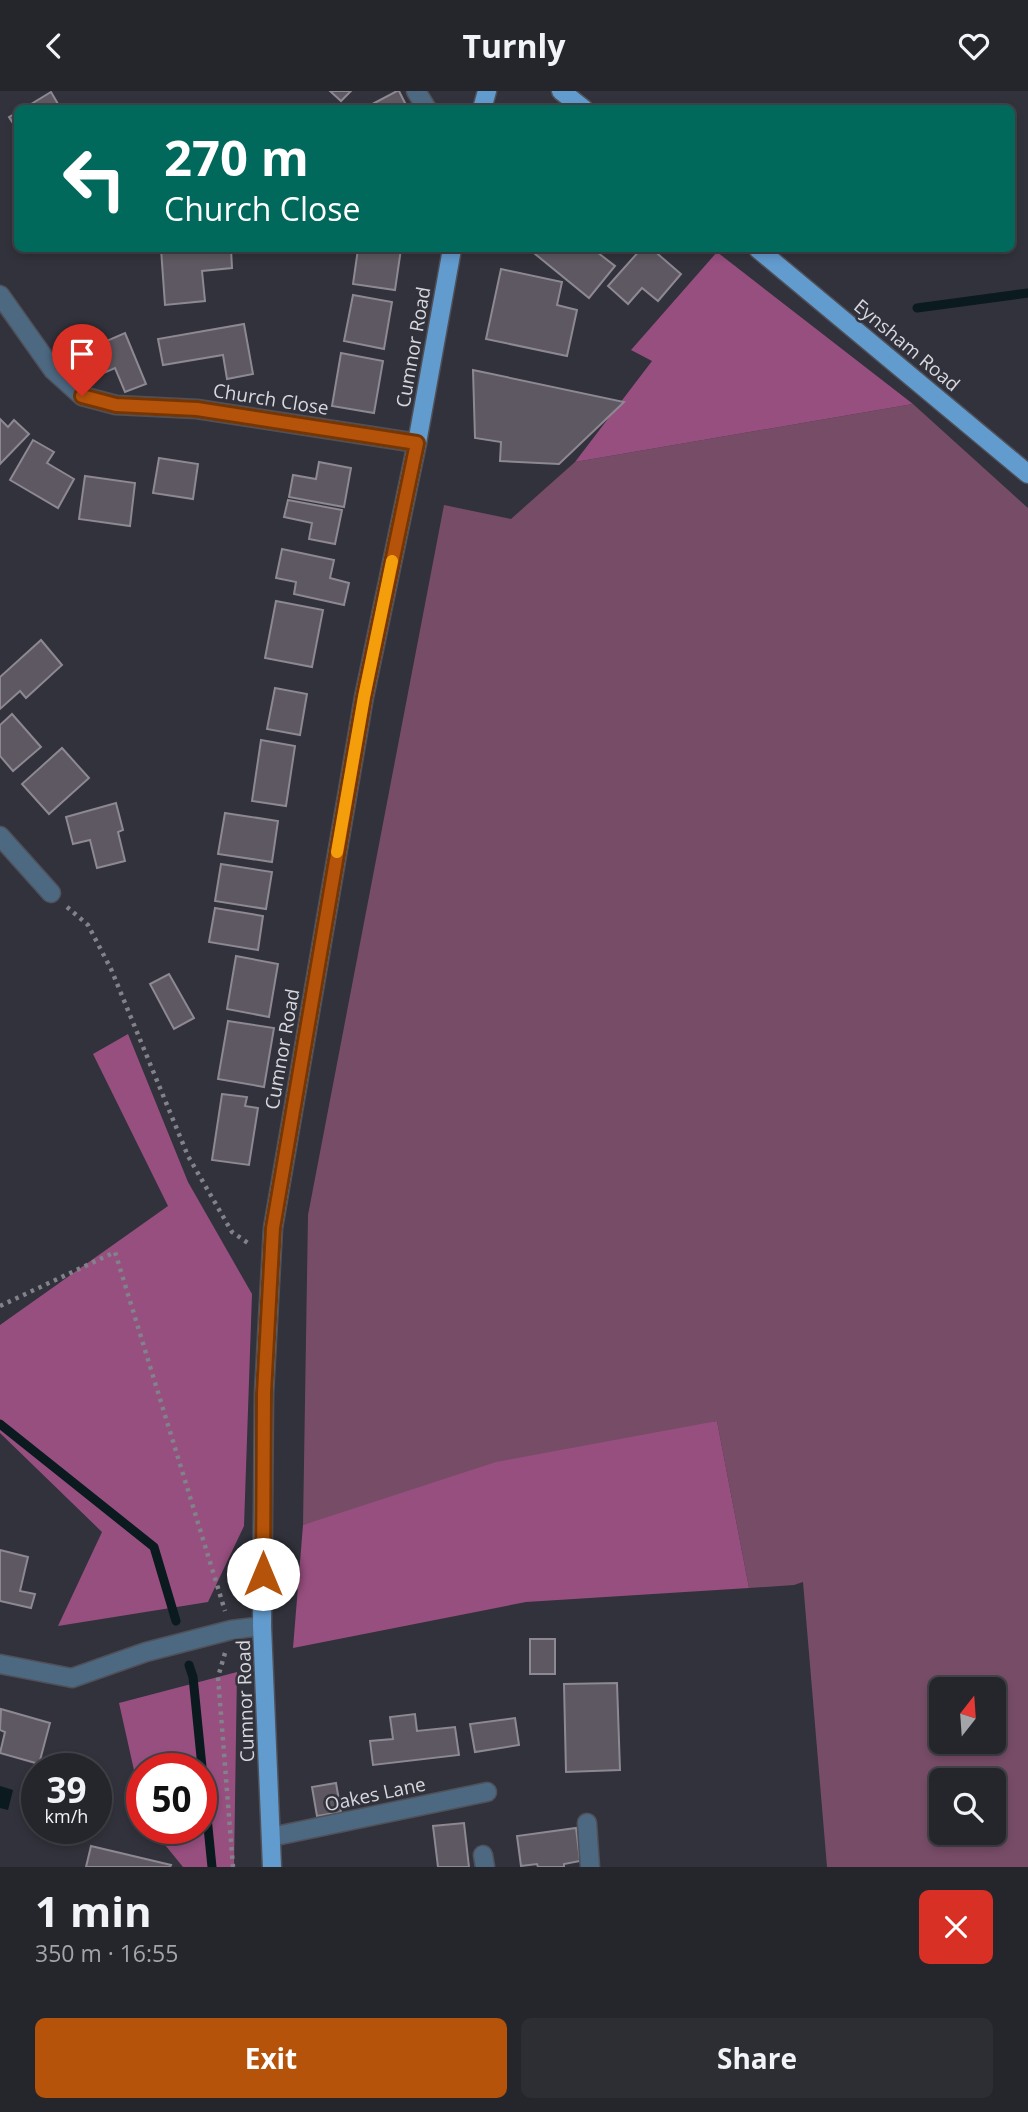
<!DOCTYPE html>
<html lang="en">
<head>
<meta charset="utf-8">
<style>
  body { margin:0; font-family:"Open Sans",sans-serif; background:#2d2e34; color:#f1f3f6; height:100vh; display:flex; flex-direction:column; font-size:26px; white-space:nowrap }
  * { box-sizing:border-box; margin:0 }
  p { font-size:23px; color:#a3a5a9 }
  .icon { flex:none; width:38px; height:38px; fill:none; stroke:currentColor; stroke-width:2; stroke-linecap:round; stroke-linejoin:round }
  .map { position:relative; height:1776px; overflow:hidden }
  .drawer { display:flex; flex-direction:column; background:#25262c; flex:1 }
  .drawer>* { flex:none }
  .guide { position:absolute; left:14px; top:14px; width:1001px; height:147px; border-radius:10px; box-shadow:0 4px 10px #0003,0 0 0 2px #424348; background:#00695c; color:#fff; overflow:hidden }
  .needle { width:46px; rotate:17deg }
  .tools { position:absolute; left:929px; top:1586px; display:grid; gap:14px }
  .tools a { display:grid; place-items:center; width:77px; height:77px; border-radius:10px; background:#25262c; box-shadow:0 4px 10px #0003,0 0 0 2px #424348; font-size:35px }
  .speed { position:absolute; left:21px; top:1662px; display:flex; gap:14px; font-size:35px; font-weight:700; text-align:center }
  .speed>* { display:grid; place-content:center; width:91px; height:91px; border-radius:50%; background:#25262c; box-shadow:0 4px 10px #0003,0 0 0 2px #424348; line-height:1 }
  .speed small { font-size:18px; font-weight:400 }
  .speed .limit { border:10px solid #d22; background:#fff; color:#111 }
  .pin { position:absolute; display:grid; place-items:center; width:60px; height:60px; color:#fff; margin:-72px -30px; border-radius:50% 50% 50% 0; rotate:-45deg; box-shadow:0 0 7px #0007 }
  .pin .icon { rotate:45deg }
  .me { position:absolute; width:77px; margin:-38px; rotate:0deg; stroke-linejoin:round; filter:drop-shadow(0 0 5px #0008) }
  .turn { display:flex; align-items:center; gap:24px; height:147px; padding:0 35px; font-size:32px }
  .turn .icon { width:91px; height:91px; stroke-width:2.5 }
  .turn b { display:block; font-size:49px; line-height:60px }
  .round { display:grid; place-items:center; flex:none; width:74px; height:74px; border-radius:10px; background:#2d2e34 }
  .head { display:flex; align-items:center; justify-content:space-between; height:119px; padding:0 35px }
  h1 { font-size:42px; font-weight:700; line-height:52px }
  .action { display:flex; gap:14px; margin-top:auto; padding:14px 35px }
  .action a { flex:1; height:80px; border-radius:10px; background:#b45309; color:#fff; font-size:28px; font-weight:700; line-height:80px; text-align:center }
  .action a+a { background:#2d2e34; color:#f1f3f6 }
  header { display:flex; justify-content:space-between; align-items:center; height:91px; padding:0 35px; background:#25262c; font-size:32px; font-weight:700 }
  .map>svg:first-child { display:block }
</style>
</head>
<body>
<header><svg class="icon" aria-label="back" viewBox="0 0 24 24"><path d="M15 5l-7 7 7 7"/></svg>Turnly<svg class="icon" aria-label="heart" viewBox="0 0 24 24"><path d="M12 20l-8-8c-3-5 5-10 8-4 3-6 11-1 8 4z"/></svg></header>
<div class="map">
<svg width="1028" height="1776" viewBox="0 0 1028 1776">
  <rect width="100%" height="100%" fill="#31323b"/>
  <path fill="#774c67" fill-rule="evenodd" d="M913 313 1028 417V1776H827L803 1491 794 1494 749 1497 717 1330 303 1434 308 1124 444 414 511 428 575 371ZM942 1598H994V1650H942ZM942 1689H994V1741H942Z"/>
  <g fill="#974f7f">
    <polygon points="717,161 913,313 575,371 652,270 631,259"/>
    <polygon points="128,943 188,1091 252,1203 244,1435 208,1511 58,1535 102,1441 0,1342 0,1234 168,1115 93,963"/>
    <polygon points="717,1330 749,1497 526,1511 293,1557 303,1434 496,1371"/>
    <polygon points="237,1581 234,1776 183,1776 152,1738 201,1738 201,1678 142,1678 142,1715 119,1612"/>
  </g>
  <polygon fill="#0a1a1e" points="0,1695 13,1699 8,1719 0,1717"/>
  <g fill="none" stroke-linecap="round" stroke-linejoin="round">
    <g stroke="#0a1a1e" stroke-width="9">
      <polyline points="917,217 1028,202"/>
      <polyline points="0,1333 154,1456 176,1530"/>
      <polyline points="189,1574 193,1586 212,1776"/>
    </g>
  </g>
  <g fill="#5d5861" stroke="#8d8891" stroke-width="2">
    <polygon points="330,0 351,0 341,10"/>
    <polygon points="397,0 399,0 408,18 363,18"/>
    <polygon points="51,1 61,18 23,18"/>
    <polygon points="18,21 18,40 9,26"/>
    <polygon points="161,158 231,158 232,177 202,180 205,210 165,214"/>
    <polygon points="358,158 401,158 395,199 353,193"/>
    <polygon points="529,158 593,158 615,175 589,207"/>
    <polygon points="641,158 652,158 681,183 658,210 642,197 628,213 608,195"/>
    <polygon points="501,178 562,191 557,214 577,219 567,265 486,248"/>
    <polygon points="353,204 392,211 384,258 344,250"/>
    <polygon points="244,233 253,283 227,288 223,264 163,274 158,248"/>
    <polygon points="125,242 146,293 125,301 115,277 99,284 88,258"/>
    <polygon points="341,262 383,270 374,322 332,315"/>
    <polygon points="473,279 624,311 559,373 500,370 501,351 475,347"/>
    <polygon points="0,328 8,336 14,329 29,343 0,373"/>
    <polygon points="33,349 54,361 47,372 74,388 58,417 10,389"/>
    <polygon points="159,367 198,373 193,408 153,402"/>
    <polygon points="319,371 351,377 344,416 289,406 293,384 316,388"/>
    <polygon points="85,385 135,392 130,435 79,428"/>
    <polygon points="288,409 342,419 335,453 309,448 312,432 284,426"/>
    <polygon points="282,458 334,469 330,487 349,492 344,514 294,503 296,491 276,487"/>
    <polygon points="276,510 323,519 312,576 265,567"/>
    <polygon points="41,549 62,574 26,607 20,600 0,618 0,586"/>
    <polygon points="275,597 307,603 300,644 267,638"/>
    <polygon points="12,623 41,656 13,680 0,665 0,634"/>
    <polygon points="261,649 295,655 286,715 252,710"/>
    <polygon points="62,657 89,687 49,723 22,693"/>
    <polygon points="116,712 123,739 118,741 125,770 97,777 90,749 73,753 66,726"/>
    <polygon points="225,722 278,730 272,771 218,763"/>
    <polygon points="221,773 272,781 266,818 215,810"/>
    <polygon points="215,817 263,825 258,859 209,851"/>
    <polygon points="236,865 278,873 269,926 227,918"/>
    <polygon points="169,883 194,927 174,938 150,893"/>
    <polygon points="228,930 274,937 264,996 218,988"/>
    <polygon points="222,1003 247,1006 245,1015 258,1017 249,1074 212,1069"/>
    <polygon points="0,1459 28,1466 20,1500 35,1503 31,1517 0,1510"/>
    <rect x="530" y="1548" width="25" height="35"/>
    <polygon points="617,1592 620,1679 566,1681 564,1593"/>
    <polygon points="1,1618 50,1632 39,1673 0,1662 5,1641 0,1639"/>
    <polygon points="415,1623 417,1640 455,1636 459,1664 373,1674 370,1650 393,1648 390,1626"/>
    <polygon points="515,1627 519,1654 475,1661 470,1633"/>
    <polygon points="336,1692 341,1721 317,1725 312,1696"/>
    <polygon points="464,1732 469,1776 438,1776 433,1735"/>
    <polygon points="576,1737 580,1770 564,1773 564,1776 538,1776 537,1773 521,1775 517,1745"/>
    <polygon points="91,1755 171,1774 170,1776 86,1776"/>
  </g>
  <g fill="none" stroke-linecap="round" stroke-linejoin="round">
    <defs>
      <g id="minor">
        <polyline points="416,0 427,18"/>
        <polyline points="0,204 53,279 82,305 116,314 197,318 417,352"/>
        <polyline points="0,745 51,802"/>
        <polyline points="0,1573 72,1587 146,1561 231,1539 262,1535"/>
        <polyline points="587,1732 590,1776"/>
        <polyline points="271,1746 487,1701"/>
        <polyline points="483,1764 485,1776"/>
      </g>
      <g id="major">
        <polyline points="561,0 584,18"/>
        <polyline points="482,18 487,0"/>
        <polyline points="758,158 1028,383"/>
        <polyline points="272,1776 262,1535 264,1302 273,1137 364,606 417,352 452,158"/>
      </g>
    </defs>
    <use href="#minor" stroke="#4f5058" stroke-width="21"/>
    <use href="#major" stroke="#4f5058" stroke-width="21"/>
    <g stroke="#81828a" stroke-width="4.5" stroke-dasharray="3.5 5" stroke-linecap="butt">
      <polyline points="67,816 88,834 111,878 188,1065 232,1141 251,1154"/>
      <polyline points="0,1215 115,1161 225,1520"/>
      <polyline points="225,1562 218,1586 233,1776"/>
    </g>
    <use href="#minor" stroke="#4d6881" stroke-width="18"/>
    <use href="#major" stroke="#629bce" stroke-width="18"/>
  </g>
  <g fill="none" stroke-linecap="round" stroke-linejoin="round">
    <defs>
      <polyline id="route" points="82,305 116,314 197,318 417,352 364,606 273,1137 264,1302 263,1483"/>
    </defs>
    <use href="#route" stroke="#753606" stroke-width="18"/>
    <use href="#route" stroke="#b45309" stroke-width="12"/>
    <polyline stroke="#f59e0b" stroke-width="12" points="337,761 364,606 392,470"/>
  </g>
  <g text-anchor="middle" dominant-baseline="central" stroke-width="5" stroke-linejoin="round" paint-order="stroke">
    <g font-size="19" fill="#d7d8de" stroke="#31323b">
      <text transform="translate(907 254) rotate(40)">Eynsham Road</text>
      <text transform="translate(413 256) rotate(-80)">Cumnor Road</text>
      <text transform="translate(271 308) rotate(9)">Church Close</text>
      <text transform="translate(282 958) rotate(-80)">Cumnor Road</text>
      <text transform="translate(245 1610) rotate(-92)">Cumnor Road</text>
      <text transform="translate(375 1703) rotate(-12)">Oakes Lane</text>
    </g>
  </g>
</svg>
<div class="tools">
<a><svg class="needle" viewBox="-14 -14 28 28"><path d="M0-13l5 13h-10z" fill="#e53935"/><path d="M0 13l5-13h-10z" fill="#a3a5a9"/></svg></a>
<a><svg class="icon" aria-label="search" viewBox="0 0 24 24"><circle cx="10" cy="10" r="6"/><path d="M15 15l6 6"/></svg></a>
</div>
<div class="speed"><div>39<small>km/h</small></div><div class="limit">50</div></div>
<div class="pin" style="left:82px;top:305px;background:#d93025"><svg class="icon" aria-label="arrive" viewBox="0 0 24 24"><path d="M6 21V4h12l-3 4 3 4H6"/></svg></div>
<svg class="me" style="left:263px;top:1483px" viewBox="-20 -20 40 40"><circle r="19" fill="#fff"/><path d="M0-13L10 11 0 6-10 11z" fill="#b45309"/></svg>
<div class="guide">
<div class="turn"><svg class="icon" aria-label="left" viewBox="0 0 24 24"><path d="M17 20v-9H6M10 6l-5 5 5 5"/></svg><div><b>270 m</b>Church Close</div></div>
</div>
</div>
<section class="drawer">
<div class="head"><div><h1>1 min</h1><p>350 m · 16:55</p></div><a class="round" style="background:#d93025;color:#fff"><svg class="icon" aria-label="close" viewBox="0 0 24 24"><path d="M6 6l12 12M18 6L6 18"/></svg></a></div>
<div class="action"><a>Exit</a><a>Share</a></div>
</section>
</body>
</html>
